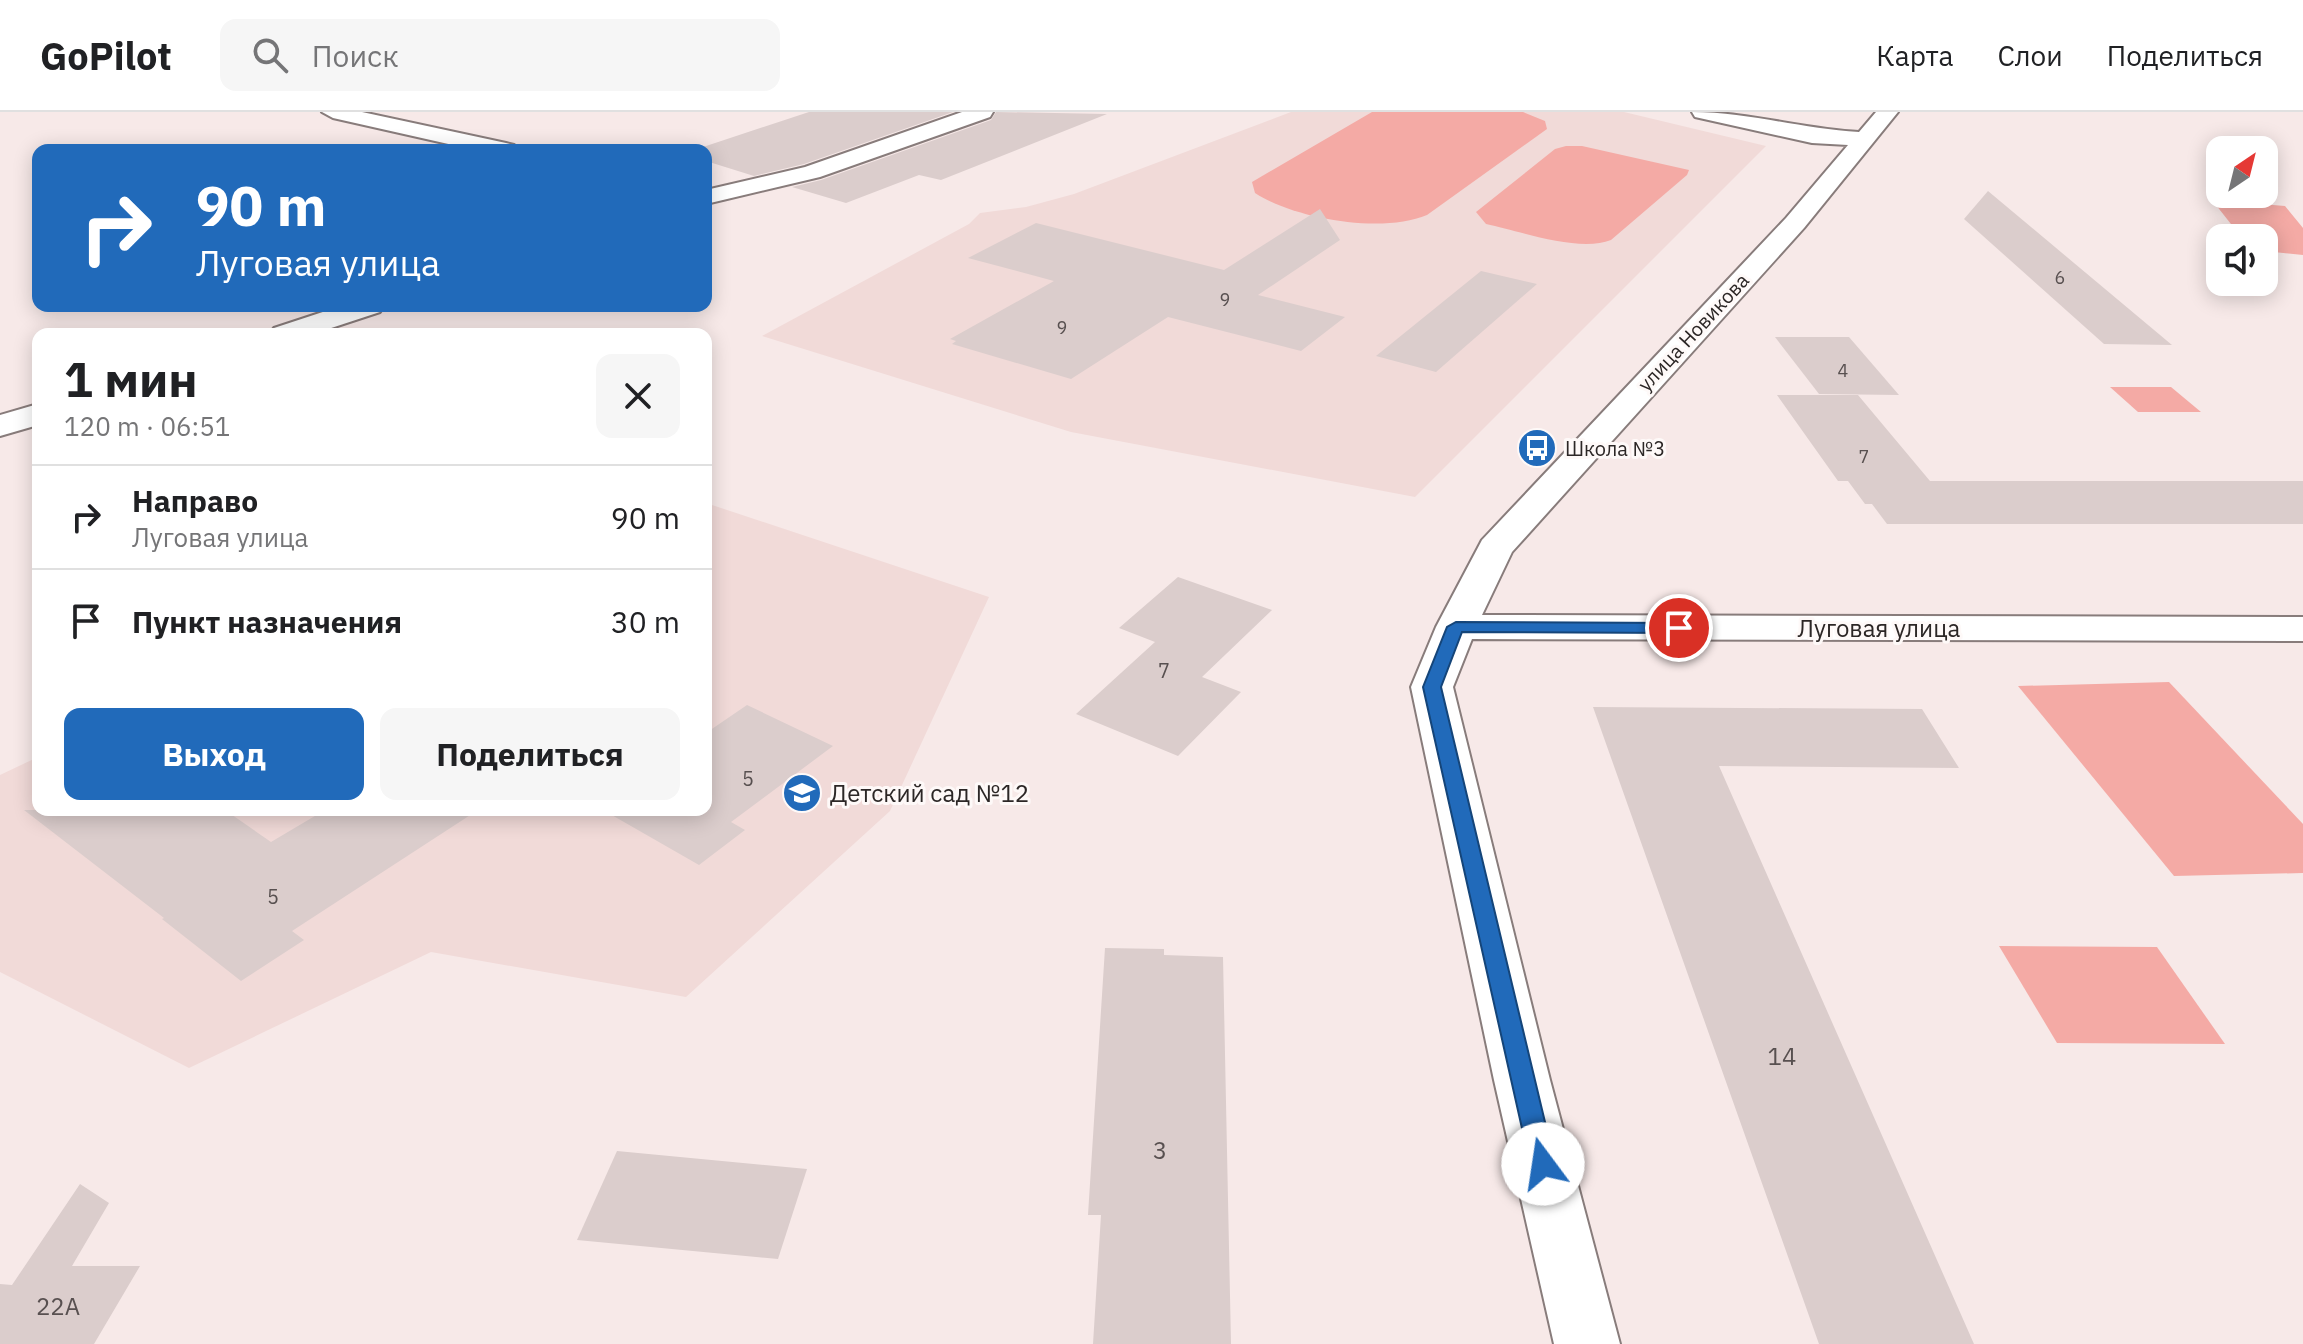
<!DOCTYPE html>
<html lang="ru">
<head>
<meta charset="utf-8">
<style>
  body { margin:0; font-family:"IBM Plex Sans",sans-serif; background:#f6f6f6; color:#202124; height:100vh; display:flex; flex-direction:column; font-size:30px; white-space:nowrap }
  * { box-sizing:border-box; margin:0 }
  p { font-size:26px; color:#757577 }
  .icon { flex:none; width:44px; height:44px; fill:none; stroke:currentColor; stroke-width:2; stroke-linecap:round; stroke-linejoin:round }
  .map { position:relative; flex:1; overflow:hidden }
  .details { position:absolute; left:32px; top:216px; width:680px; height:488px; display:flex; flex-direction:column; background:#fff; border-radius:16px; box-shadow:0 4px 20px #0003 }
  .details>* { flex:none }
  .top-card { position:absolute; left:32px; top:32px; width:680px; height:168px; border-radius:16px; box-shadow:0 4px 20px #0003; background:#216aba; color:#fff; overflow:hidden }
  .needle { width:52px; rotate:35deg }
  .fabs { position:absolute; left:2206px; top:24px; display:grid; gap:16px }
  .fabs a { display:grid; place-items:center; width:72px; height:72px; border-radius:16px; background:#fff; box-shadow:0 4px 20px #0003; font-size:40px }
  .pin { position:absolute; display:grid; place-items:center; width:68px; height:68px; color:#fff; margin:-34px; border:4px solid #fff; border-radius:50%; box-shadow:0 2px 8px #0007 }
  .me { position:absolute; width:88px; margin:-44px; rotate:346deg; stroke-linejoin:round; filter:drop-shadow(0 0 6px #0008) }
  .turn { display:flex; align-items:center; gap:28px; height:168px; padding:0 32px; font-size:36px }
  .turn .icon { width:104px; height:104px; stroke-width:2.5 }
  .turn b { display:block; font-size:56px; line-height:68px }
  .round { display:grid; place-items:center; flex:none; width:84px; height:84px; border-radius:16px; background:#f6f6f6 }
  .summary { display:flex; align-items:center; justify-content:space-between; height:136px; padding:0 32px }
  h1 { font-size:48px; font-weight:700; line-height:60px }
  .primary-button { display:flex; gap:16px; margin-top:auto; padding:16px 32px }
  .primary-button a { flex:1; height:92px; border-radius:16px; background:#216aba; color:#fff; font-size:32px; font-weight:700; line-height:92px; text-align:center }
  .primary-button a+a { background:#f6f6f6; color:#202124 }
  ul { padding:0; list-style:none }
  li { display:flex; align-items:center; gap:24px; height:104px; padding:0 32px; border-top:2px solid #e0e0e0 }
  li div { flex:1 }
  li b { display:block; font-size:30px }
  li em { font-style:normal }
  header { display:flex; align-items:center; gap:48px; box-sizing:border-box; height:112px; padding:0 40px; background:#fff; border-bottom:2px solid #e0e0e0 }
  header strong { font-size:38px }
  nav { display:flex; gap:44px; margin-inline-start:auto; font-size:28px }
  .search { width:560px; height:72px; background:#f6f6f6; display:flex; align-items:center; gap:20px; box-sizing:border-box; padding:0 28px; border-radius:16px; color:#757577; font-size:30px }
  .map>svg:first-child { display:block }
</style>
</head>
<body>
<header>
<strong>GoPilot</strong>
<div class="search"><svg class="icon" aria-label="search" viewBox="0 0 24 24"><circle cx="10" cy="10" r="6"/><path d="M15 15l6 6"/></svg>Поиск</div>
<nav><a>Карта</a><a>Слои</a><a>Поделиться</a></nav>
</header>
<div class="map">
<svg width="2303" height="1232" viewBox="0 0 2303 1232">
  <rect width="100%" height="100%" fill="#f7e9e8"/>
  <g fill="#f1dad8">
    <polygon points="1291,0 1624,0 1766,34 1415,385 1071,320 762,224 969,112 980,101 1026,95 1074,82"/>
    <polygon points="706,391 989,485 890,699 686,885 431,840 189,956 0,860 0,663 38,645 38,698 706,698"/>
  </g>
  <g fill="#f4aaa5">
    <path d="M1372 0H1523L1545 9 1547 17 1427 103C1382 122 1295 107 1255 81L1252 70Z"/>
    <path d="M1566 34H1582L1689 58 1687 63 1611 128C1579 141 1520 119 1486 112L1476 100 1555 37Z"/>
    <polygon points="2212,88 2285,94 2303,116 2303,143 2264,139 2264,126 2242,126"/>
    <polygon points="2110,275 2171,275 2201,300 2138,300"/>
    <polygon points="2169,570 2303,712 2303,761 2174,764 2018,574"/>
    <polygon points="1999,834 2157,835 2225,932 2057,931"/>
  </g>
  <g fill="#dbcdcc">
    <polygon points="809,0 953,0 804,52 754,64 706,49 706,38 694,38"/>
    <polygon points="996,0 1107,2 941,68 919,63 846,91 792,75 821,68 991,8"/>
    <polygon points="1988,79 2172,233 2104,232 1964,107"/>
    <polygon points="1320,97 1340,128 1258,183 1345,205 1301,239 1168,205 1071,267 952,232 956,229 950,227 1054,169 968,146 1036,111 1224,158"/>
    <polygon points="1481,159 1537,172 1436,260 1376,244"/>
    <polygon points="1775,225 1849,225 1899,283 1819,282"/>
    <polygon points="1777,283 1858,283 1930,369 2303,369 2303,412 1887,412 1872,392 1865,392 1848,369 1838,369"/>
    <polygon points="1178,465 1272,498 1202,565 1241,580 1178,644 1076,602 1155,530 1119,516"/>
    <polygon points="747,593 833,634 731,710 745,718 699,753 603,698 706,698 706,621"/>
    <polygon points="1593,595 1922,597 1959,656 1719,654 1974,1232 1819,1232"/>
    <polygon points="24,698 225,698 271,730 325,698 478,698 292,819 304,828 241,869 162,807 164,806"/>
    <polygon points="1105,836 1164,837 1164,843 1223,845 1231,1232 1093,1232 1101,1103 1088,1103"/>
    <polygon points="617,1039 807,1057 778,1147 577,1128"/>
    <polygon points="80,1072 109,1091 72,1154 140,1154 94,1232 0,1232 0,1172 12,1173"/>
  </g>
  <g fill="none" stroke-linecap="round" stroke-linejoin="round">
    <defs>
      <g id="minor">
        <polygon points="322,0 362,0 506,31 514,33 517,38 475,38 333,6"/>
        <polygon points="962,0 993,0 990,5 820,65 706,92 706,78 805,55"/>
        <path d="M1692 0C1749 0 1802 17 1859 20L1876 0H1898L1804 116 1512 440 1482 503 2303 505V529L1472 527 1453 575 1550 968 1620 1232H1554L1494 968 1411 575 1436 515 1482 428 1786 106 1848 33 1812 31 1695 5Z"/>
        <polygon points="341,194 384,194 380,200 313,222 269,222 274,216"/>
        <polygon points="38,292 38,313 0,324 0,303"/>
      </g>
    </defs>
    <use href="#minor" stroke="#887c7b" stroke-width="4"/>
    <use href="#minor" fill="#fff" fill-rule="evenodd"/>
  </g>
  <polygon fill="#216aba" stroke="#154579" stroke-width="2" points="1456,510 1679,511 1687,516 1679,521 1462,520 1441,575 1555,1052 1551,1060 1543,1063 1534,1060 1530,1052 1423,575 1447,515"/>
  <defs>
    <symbol id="bus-disc" viewBox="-11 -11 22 22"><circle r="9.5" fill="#216aba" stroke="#fef9f8"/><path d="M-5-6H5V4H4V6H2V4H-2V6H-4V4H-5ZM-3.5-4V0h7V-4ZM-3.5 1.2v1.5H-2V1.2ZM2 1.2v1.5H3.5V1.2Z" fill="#fff"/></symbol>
    <symbol id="school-disc" viewBox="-11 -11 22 22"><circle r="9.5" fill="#216aba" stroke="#fef9f8"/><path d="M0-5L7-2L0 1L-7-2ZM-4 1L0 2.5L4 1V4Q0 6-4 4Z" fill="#fff"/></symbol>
  </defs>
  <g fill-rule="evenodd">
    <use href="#bus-disc" x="1515" y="314" width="44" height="44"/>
    <use href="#school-disc" x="780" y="659" width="44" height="44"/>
  </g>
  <g text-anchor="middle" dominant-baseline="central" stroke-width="6" stroke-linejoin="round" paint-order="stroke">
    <g font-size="18" fill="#585050">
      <text x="2060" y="165">6</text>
      <text x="1225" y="187">9</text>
      <text x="1062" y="215">9</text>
      <text x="1843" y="258">4</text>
      <text x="1864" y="344">7</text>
    </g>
    <g font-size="20" fill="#2c2726" stroke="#fef9f8">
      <text transform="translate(1693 220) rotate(-47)">улица Новикова</text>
    </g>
    <g font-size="20" fill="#2c2726" stroke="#fef9f8" text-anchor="start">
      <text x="1565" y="336">Школа №3</text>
    </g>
    <g font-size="20" fill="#585050">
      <text x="1164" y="558">7</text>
      <text x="748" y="666">5</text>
      <text x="273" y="784">5</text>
    </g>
    <g font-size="24" fill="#2c2726" stroke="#fef9f8">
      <text x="1879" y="516">Луговая улица</text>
    </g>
    <g font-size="24" fill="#2c2726" stroke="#fef9f8" text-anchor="start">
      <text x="830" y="681">Детский сад №12</text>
    </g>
    <g font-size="24" fill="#585050">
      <text x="1782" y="944">14</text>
      <text x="1160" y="1038">3</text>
      <text x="58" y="1194">22А</text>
    </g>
  </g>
</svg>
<div class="fabs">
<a><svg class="needle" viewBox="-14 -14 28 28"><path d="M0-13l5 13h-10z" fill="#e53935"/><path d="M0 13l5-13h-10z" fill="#757577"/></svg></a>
<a><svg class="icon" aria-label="sound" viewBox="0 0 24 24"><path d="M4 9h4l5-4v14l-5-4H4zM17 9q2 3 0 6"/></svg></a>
</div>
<div class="pin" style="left:1679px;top:516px;background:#d93025"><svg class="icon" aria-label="arrive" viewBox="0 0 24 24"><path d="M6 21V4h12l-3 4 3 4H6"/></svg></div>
<svg class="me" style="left:1543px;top:1052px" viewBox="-20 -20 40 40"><circle r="19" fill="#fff"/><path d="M0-13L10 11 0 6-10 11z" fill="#216aba"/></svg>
<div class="top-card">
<div class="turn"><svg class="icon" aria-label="right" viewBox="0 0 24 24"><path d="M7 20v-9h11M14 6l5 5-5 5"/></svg><div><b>90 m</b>Луговая улица</div></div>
</div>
<section class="details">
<div class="summary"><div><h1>1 мин</h1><p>120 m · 06:51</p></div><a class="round"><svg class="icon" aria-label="close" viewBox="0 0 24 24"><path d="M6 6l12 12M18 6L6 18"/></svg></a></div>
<ul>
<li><svg class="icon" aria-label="right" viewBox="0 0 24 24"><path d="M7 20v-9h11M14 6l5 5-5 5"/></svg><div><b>Направо</b><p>Луговая улица</p></div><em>90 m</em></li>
<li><svg class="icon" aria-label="arrive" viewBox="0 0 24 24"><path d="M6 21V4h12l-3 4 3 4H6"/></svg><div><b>Пункт назначения</b></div><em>30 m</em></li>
</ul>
<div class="primary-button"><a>Выход</a><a>Поделиться</a></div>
</section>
</div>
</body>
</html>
